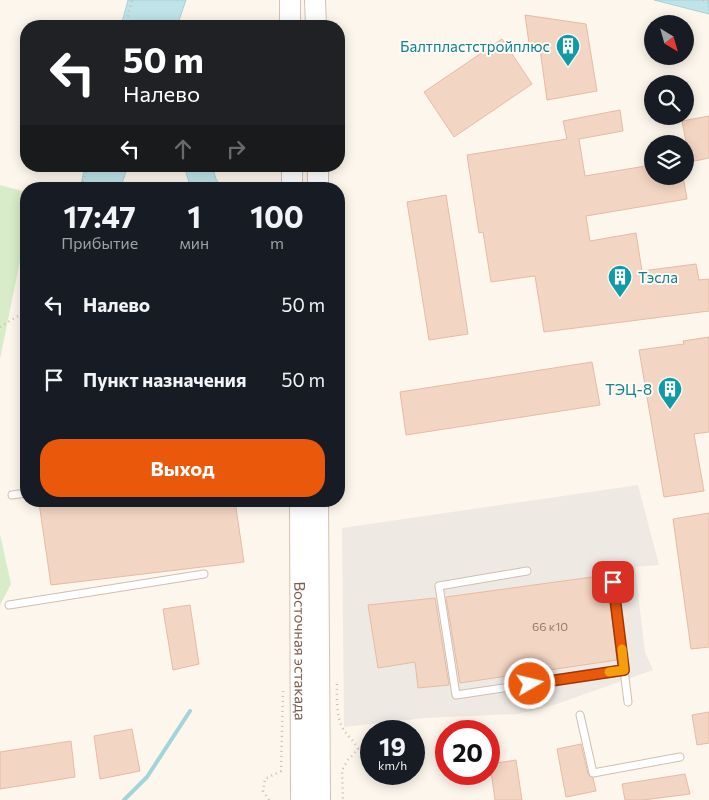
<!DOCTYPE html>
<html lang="ru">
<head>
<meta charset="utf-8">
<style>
  body { margin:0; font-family:Commissioner,sans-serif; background:#20242c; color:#f1f3f6; height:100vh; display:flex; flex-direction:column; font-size:19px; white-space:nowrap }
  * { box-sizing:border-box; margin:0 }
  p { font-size:16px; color:#9ea1a6 }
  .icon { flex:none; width:28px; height:28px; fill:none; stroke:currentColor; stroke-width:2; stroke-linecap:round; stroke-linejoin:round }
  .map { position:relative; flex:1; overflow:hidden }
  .side { position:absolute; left:20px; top:182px; width:325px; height:325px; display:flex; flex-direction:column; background:#171b24; border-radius:20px; box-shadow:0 2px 12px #0003 }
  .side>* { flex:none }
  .top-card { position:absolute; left:20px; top:20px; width:325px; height:152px; border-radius:20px; box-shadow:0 2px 12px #0003; background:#202124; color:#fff; overflow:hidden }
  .needle { width:32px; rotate:143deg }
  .controls { position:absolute; left:644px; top:15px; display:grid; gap:10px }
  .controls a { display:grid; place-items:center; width:50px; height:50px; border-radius:50%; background:#171b24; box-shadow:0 2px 12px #0003; font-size:25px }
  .speed { position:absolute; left:360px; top:720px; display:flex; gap:10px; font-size:25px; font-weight:700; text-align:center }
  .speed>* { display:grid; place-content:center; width:65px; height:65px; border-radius:50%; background:#171b24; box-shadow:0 2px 12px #0003; line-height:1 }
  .speed small { font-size:12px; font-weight:400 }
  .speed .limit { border:8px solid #d22; background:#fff; color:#111 }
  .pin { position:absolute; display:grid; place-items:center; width:42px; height:42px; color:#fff; margin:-21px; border-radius:10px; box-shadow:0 2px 8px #0006 }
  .me { position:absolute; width:55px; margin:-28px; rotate:82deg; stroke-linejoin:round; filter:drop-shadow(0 0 4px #0008) }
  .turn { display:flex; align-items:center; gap:18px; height:105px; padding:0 20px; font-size:22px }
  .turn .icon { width:65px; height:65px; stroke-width:2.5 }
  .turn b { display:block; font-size:35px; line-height:42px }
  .lanes { display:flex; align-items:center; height:48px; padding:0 20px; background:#0003; justify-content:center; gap:25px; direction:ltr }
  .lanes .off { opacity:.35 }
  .eta { display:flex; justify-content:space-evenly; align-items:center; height:85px; text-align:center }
  .eta b { font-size:30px; font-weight:700; line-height:35px }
  .cta { display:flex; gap:10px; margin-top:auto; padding:10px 20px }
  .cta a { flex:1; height:58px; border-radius:20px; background:#ea580c; color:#fff; font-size:20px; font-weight:700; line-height:58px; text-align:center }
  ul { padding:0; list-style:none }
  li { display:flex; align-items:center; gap:15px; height:75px; padding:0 20px }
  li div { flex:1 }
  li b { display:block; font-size:19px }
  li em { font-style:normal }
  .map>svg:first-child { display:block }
</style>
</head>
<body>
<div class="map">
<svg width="709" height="800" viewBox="0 0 709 800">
  <rect width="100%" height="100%" fill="#fdf6ec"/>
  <polygon fill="#efe9e4" points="638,485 659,565 635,567 645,652 653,670 557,704 518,714 425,718 344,727 342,528"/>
  <g fill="#d8ecc9">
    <polygon points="0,185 26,192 26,231 0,359"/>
    <polygon points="0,534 11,584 0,605"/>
  </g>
  <g fill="#bfe3e8" stroke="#a5d3da">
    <polygon points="128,0 186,0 177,26 121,26"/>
    <polygon points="654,0 709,0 709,14"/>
    <polygon points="85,166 128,166 120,189 80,189"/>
    <polygon points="184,166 212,166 216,179 223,189 191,189"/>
  </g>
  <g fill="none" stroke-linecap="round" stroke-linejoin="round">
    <polyline stroke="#a5d3da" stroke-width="4" points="124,800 147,777 190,711"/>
  </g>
  <g fill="#f3d5c3" stroke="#e6bba3">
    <polygon points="525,15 586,24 597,91 547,100 539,42 529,43"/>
    <polygon points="502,39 532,84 454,137 424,92"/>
    <polygon points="620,110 623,131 579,139 585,176 652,165 652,176 683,176 687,199 586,216 590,241 636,233 642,271 696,264 699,280 709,279 709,311 544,332 535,276 491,282 483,232 479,233 467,155 567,139 563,121"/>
    <polygon points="709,116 709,158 690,162 682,121"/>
    <polygon points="446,195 468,334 429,340 407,202"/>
    <polygon points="709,337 709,432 694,434 704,491 664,497 639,350 684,344 683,341"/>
    <polygon points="592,362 600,405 406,435 400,392"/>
    <polygon points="55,501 235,501 244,562 51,585 39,503"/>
    <polygon points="709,513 709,647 691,649 673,519"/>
    <polygon points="607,575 617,660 460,683 446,597"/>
    <polygon points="435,598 449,685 418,688 415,662 378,668 368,605"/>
    <polygon points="190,605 199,664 173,670 163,609"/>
    <polygon points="709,712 709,743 697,745 692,715"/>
    <polygon points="132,729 140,771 100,779 94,736"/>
    <polygon points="71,741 75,777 0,789 0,752"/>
    <polygon points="581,744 588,774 593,778 596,791 566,797 557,749"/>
    <polygon points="516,760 522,800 495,800 490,764"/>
    <polygon points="685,774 690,794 643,800 625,800 622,784"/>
  </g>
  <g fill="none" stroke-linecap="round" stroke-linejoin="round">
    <defs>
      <g id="lane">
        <polyline points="12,495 26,493"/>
        <polyline points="527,571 439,586 456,695 624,670"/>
        <polyline points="613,581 628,702"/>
        <polyline points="9,605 204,574"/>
        <polyline points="580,715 593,773 680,757"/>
      </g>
      <g id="secondary">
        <polyline points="290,0 290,26"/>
        <polyline points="315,0 316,26"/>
        <polyline points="292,166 292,189"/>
        <polyline points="318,189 318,166"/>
        <path id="s1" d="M300 501 301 800"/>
        <polyline points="318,501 320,800"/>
      </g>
    </defs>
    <use href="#lane" stroke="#d1beb0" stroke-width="9"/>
    <use href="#secondary" stroke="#d6c0b0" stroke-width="22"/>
    <g stroke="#d9b8a5" stroke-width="2.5" stroke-dasharray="1 4" stroke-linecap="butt">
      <polyline points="703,0 709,2"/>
      <polyline points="125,26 132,0"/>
      <polyline points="83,182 88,166"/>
      <polyline points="0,327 23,313"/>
      <path d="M337 684C337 698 336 714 342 727 346 735 354 740 358 749L348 760 342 770 343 800"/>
      <polyline points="269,800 263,791 265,779 281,771 283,691"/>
    </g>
    <use href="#lane" stroke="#fff" stroke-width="7"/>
    <use href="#secondary" stroke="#fff" stroke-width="20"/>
  </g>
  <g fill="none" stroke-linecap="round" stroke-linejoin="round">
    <defs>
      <polyline id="route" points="530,684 624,670 613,582"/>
    </defs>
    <use href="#route" stroke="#983908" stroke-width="12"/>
    <use href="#route" stroke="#ea580c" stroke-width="9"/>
    <polyline stroke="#f59e0b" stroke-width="9" points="609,672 624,670 622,649"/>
  </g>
  <defs>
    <symbol id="building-pin" viewBox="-11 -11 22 30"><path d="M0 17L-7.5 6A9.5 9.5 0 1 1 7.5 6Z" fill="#0f9aa8" stroke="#fffaf3"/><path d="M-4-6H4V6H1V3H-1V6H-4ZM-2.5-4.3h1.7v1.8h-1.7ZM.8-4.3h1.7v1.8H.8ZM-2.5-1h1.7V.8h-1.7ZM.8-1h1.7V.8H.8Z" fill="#fff"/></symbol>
  </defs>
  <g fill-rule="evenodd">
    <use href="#building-pin" x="554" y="32" width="28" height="38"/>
    <use href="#building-pin" x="606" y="263" width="28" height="38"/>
    <use href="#building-pin" x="656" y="375" width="28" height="38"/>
  </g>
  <g text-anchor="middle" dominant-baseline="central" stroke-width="4" stroke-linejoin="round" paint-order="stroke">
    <g font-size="12" fill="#987a6a">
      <text x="550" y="626">66 к10</text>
    </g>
    <g font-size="15" fill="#0d838f" stroke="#fffaf3" text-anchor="end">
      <text x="550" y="46">Балтпластстройплюс</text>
      <text x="638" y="277" text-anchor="start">Тэсла</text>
      <text x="652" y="389">ТЭЦ-8</text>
    </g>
    <g font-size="15" fill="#7a5c4d" stroke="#fffaf3">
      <text stroke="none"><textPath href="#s1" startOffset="150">Восточная эстакада</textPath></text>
    </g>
  </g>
</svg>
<div class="controls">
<a><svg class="needle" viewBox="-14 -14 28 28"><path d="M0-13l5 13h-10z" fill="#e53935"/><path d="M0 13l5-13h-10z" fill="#9ea1a6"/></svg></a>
<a><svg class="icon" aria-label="search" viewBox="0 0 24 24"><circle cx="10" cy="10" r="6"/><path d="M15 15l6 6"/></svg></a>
<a><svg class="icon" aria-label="layers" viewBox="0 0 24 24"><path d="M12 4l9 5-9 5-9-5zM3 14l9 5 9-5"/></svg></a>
</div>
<div class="speed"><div>19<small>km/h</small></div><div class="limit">20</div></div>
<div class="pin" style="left:613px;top:582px;background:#d93025"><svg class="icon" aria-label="arrive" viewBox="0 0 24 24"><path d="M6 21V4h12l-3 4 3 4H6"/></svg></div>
<svg class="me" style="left:530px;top:684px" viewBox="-20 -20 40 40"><circle r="17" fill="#ea580c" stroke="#fff" stroke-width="3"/><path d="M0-11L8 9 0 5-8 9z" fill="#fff"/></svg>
<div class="top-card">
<div class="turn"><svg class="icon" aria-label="left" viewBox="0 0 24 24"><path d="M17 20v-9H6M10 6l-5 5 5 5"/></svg><div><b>50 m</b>Налево</div></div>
<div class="lanes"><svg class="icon" aria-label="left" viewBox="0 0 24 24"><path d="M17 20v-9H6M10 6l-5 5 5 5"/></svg><svg class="icon off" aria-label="ahead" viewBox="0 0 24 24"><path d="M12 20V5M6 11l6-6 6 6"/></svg><svg class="icon off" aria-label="right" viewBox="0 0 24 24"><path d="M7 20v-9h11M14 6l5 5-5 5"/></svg></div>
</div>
<section class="side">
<div class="eta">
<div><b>17:47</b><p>Прибытие</p></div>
<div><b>1</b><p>мин</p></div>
<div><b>100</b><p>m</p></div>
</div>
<ul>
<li><svg class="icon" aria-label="left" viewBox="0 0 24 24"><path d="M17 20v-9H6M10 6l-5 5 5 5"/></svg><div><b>Налево</b></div><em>50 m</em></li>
<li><svg class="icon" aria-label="arrive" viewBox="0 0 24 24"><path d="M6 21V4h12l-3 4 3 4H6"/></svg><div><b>Пункт назначения</b></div><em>50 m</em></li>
</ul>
<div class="cta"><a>Выход</a></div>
</section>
</div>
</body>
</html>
